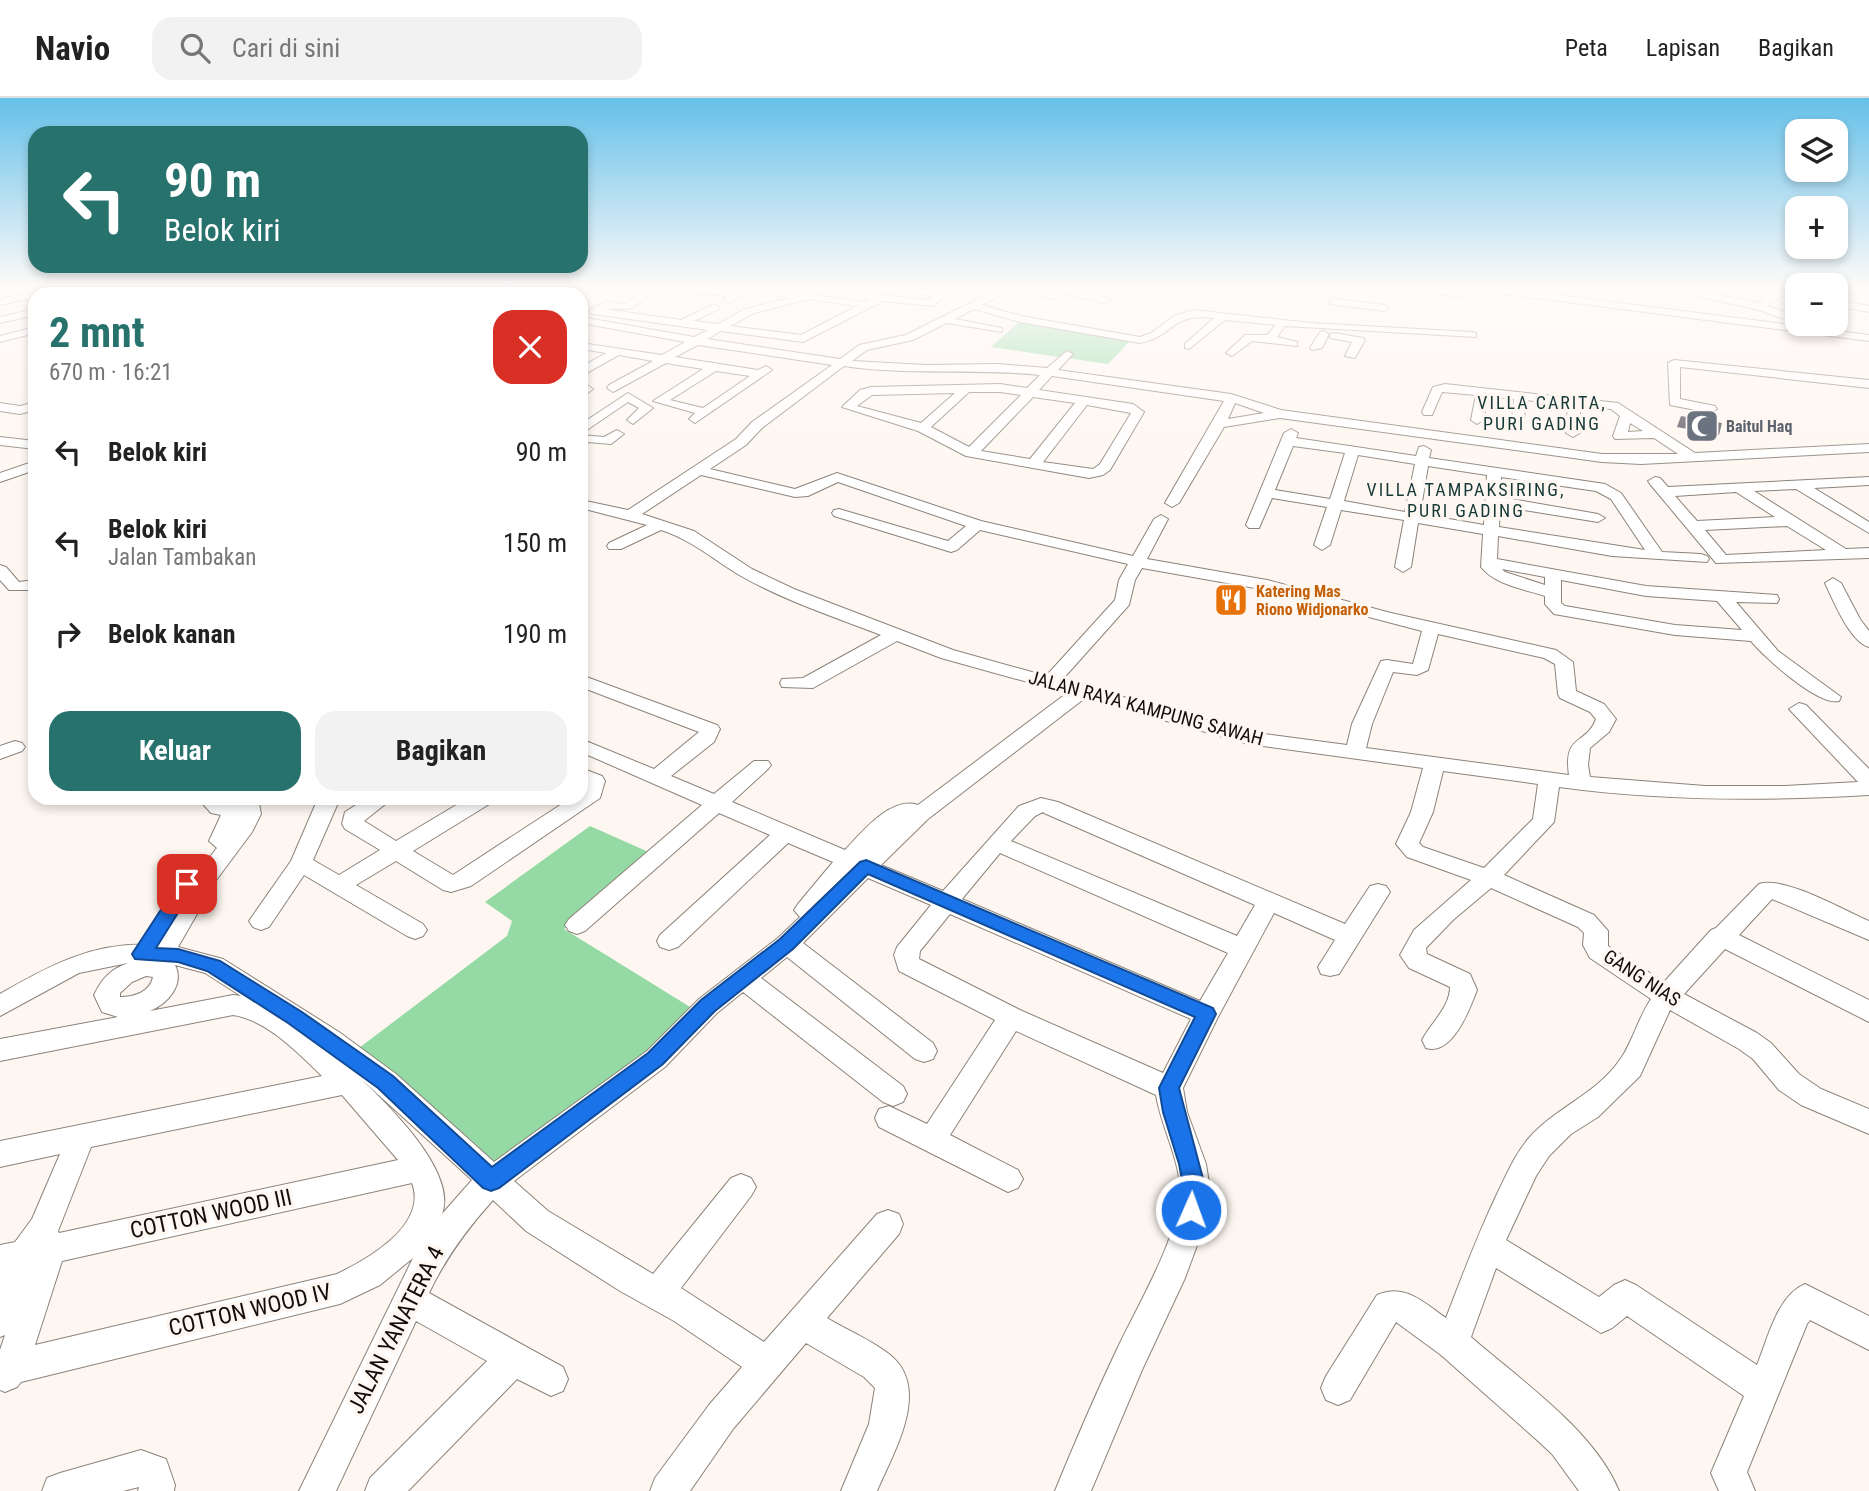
<!DOCTYPE html>
<html lang="id">
<head>
<meta charset="utf-8">
<style>
  body { margin:0; font-family:"Roboto Condensed",sans-serif; background:#f2f2f2; color:#222; height:100vh; display:flex; flex-direction:column; font-size:26px; white-space:nowrap }
  * { box-sizing:border-box; margin:0 }
  p { font-size:23px; color:#767676 }
  .icon { flex:none; width:38px; height:38px; fill:none; stroke:currentColor; stroke-width:2; stroke-linecap:round; stroke-linejoin:round }
  .map { position:relative; flex:1; overflow:hidden }
  .side { position:absolute; left:28px; top:189px; width:560px; height:518px; display:flex; flex-direction:column; background:#fff; border-radius:21px; box-shadow:0 4px 10px #0003 }
  .side>* { flex:none }
  .guide { position:absolute; left:28px; top:28px; width:560px; height:147px; border-radius:21px; box-shadow:0 4px 10px #0003; background:#28726e; color:#fff; overflow:hidden }
  .tools { position:absolute; left:1785px; top:21px; display:grid; gap:14px }
  .tools a { display:grid; place-items:center; width:63px; height:63px; border-radius:14px; background:#fff; box-shadow:0 4px 10px #0003; font-size:35px }
  .pin { position:absolute; display:grid; place-items:center; width:60px; height:60px; color:#fff; margin:-30px; border-radius:14px; box-shadow:0 4px 10px #0006 }
  .me { position:absolute; width:77px; margin:-38px; rotate:2deg; stroke-linejoin:round; filter:drop-shadow(0 0 5px #0008) }
  .turn { display:flex; align-items:center; gap:24px; height:147px; padding:0 21px; font-size:32px }
  .turn .icon { width:91px; height:91px; stroke-width:2.5 }
  .turn b { display:block; font-size:49px; line-height:60px }
  .round { display:grid; place-items:center; flex:none; width:74px; height:74px; border-radius:21px; background:#f2f2f2 }
  .head { display:flex; align-items:center; justify-content:space-between; height:119px; padding:0 21px }
  h1 { font-size:42px; font-weight:700; line-height:52px; color:#28726e }
  .primary-button { display:flex; gap:14px; margin-top:auto; padding:14px 21px }
  .primary-button a { flex:1; height:80px; border-radius:21px; background:#28726e; color:#fff; font-size:28px; font-weight:700; line-height:80px; text-align:center }
  .primary-button a+a { background:#f2f2f2; color:#222 }
  ul { padding:0; list-style:none }
  li { display:flex; align-items:center; gap:21px; height:91px; padding:0 21px }
  li div { flex:1 }
  li b { display:block; font-size:26px }
  li em { font-style:normal }
  header { display:flex; align-items:center; gap:42px; box-sizing:border-box; height:98px; padding:0 35px; background:#fff; border-bottom:2px solid #e0e0e0 }
  header strong { font-size:33px }
  nav { display:flex; gap:38px; margin-inline-start:auto; font-size:24px }
  .search { width:490px; height:63px; background:#f2f2f2; display:flex; align-items:center; gap:18px; box-sizing:border-box; padding:0 24px; border-radius:21px; color:#767676; font-size:26px }
  .map>svg:first-child { display:block }
</style>
</head>
<body>
<header>
<strong>Navio</strong>
<div class="search"><svg class="icon" aria-label="search" viewBox="0 0 24 24"><circle cx="10" cy="10" r="6"/><path d="M15 15l6 6"/></svg>Cari di sini</div>
<nav><a>Peta</a><a>Lapisan</a><a>Bagikan</a></nav>
</header>
<div class="map">
<svg width="1869" height="1393" viewBox="0 0 1869 1393">
  <rect width="100%" height="100%" fill="#fef7f1"/>
  <g fill="#95daa5">
    <polygon points="1020,223 1131,242 1108,266 991,249"/>
    <polygon points="590,728 653,756 564,831 695,912 662,949 493,1078 355,953 507,838 512,823 485,804"/>
  </g>
  <polygon fill="#54515c" points="1681,318 1722,325 1719,337 1677,329"/>
  <g fill="none" stroke-linecap="round" stroke-linejoin="round">
    <defs>
      <g id="minor">
        <polygon points="48,191 67,191 52,196 35,196 35,199 0,207 0,201"/>
        <polygon points="150,191 168,191 154,196 136,196"/>
        <polygon points="195,191 206,191 201,196 189,196"/>
        <polygon points="237,191 255,191 241,196 223,196"/>
        <polygon points="285,191 303,191 289,196 271,196"/>
        <polygon points="329,191 346,191 333,196 315,196"/>
        <polygon points="353,191 367,191 376,196 362,196"/>
        <polygon points="432,191 446,191 457,196 442,196"/>
        <polygon points="561,191 573,191 566,196 553,196"/>
        <path d="M648 191H660L630 211H604L681 222 714 206 719 209 718 211 694 223 718 226 745 211 790 200 746 191H769L866 204 870 201 864 198 869 195 925 202 933 199 900 191H922L946 197 933 208 883 203 803 244 721 233 707 241 840 261 859 247 906 237 990 195 993 191H1003L998 199 982 207 1021 218 1140 239 1151 235 1174 218 1194 212 1311 225 1472 234 1476 235V239L1285 228 1277 239 1297 244V248L1252 243 1232 258 1226 255 1245 237H1267L1276 227 1225 222 1189 251 1185 250V246L1214 220C1169 215 1176 238 1140 245L1020 224 974 211 955 221 1002 230V234L946 225 913 242 867 252 852 263 926 267 998 266 1047 270 1067 253 1073 256 1058 272 1231 296 1281 312 1602 356H1678L1654 340 1615 341 1613 338 1620 318 1611 311 1580 308V335L1573 339 1566 335 1568 307 1526 302 1523 330 1517 334 1511 330 1514 301 1488 298 1483 322 1477 326 1471 322 1476 297 1442 294 1432 317H1424L1422 314 1433 289 1445 286 1618 305 1695 355 1869 346V354L1641 366 1602 364 1280 320 1224 329 1179 405 1172 409 1165 405 1224 303 1052 278 1039 292 1133 306 1144 314 1110 372 1103 377 1089 380 966 358 918 333 842 309 860 292 871 289 1000 286 1027 290 1040 277C975 270 909 278 844 268L762 330 746 347 710 371 795 391 837 375 981 423 1133 458 1154 421 1161 417 1168 421 1147 461 1267 482 1391 515 1556 552 1573 564 1576 593 1604 606 1616 621 1609 634 1590 650 1588 667 1590 679 1705 688H1785L1858 684 1789 611 1799 605 1806 607 1869 671V697C1765 703 1662 703 1559 689L1554 724 1504 777 1594 817 1608 833V848L1664 884 1711 832 1716 830 1759 786C1785 778 1843 812 1869 823V842L1772 801 1739 837 1869 902V924L1725 851 1684 896 1757 935 1771 945 1799 976 1821 991 1869 1011V1036L1801 1007 1779 992 1753 961 1739 951 1670 912 1640 978 1598 1019 1571 1036 1549 1058 1536 1078 1506 1142 1599 1199 1614 1187 1625 1182 1636 1187 1757 1267C1768 1240 1777 1198 1805 1186L1869 1218V1252L1810 1222 1807 1226 1747 1374 1755 1393H1719L1711 1375 1744 1298 1627 1218 1612 1230 1601 1235 1496 1170 1471 1239C1520 1282 1594 1332 1619 1393H1579L1552 1356 1537 1342 1441 1257 1396 1224 1350 1302 1338 1307 1326 1302 1321 1290 1326 1278 1377 1197C1405 1185 1423 1204 1446 1220 1462 1178 1478 1136 1497 1096 1507 1076 1515 1056 1529 1040 1555 1010 1596 996 1619 963 1631 948 1638 920 1651 901L1590 860 1583 847 1584 835 1578 829 1491 790 1453 822 1426 850 1427 856 1470 876 1477 892C1469 913 1452 958 1426 950L1422 942C1431 925 1450 909 1450 889L1409 870 1400 857 1414 832 1471 782 1407 759 1396 746 1411 714 1423 670 1248 646 1085 600 928 721 881 767 943 793 1019 708 1041 700 1058 704 1345 826 1370 788 1378 786 1386 788 1390 794 1339 876 1330 878 1321 876 1318 869 1335 842 1274 815 1218 919 1183 990 1187 1014 1206 1066 1210 1092 1206 1113 1199 1142 1185 1180 1142 1272 1091 1393H1055C1075 1344 1096 1295 1119 1247 1138 1207 1182 1133 1180 1089 1178 1057 1161 1028 1156 997L1016 933 950 1037 1018 1072 1023 1081 1018 1090 1008 1094 879 1029 875 1020 879 1011 889 1008 927 1026 995 922 899 873 894 857 897 849 931 807 868 780 803 845 933 945 937 953 933 961 924 964 915 961 787 859 761 880 903 988 907 996 903 1004 893 1008 883 1004 743 894 717 915 665 969 514 1083 548 1113 653 1176 731 1080 741 1076 751 1080 756 1089 751 1098 681 1190 764 1244 877 1116 888 1112 899 1116 903 1126 899 1136 827 1220C847 1232 871 1242 889 1256 933 1290 893 1355 877 1393H841L869 1326 875 1290 864 1279 806 1245 733 1331 690 1393H650L655 1380 709 1307 742 1269 674 1223 620 1193 526 1133 493 1102C467 1131 446 1159 429 1195L563 1269 568 1281 563 1293 551 1298 517 1281 408 1393H365L370 1380 487 1263 416 1223 336 1393H299L413 1160 380 1187 340 1206 21 1284 17 1289 5 1294 0 1292V1252L5 1237 0 1239V1147L15 1144 32 1121 60 1056 0 1069V1043L322 978C298 955 267 922 233 917L0 963V941L118 919 102 914 94 897C102 880 111 871 128 865L79 875 0 918V896C50 867 95 843 155 847L201 770 217 750 209 743 221 717 211 715 202 705 204 700H226L224 703 258 700 261 716 252 734 217 781 178 849 223 861 339 934 396 976 494 1064 647 953 699 901 778 840 800 819 794 812 798 806 833 764 788 745 678 849 669 852 660 849 657 843 660 837 770 737 719 715 585 833 577 836 569 833 565 827 569 821 702 707 581 654V641L654 671 699 634 581 589V577L717 627 720 631 714 644 671 678 714 696 754 663H768L771 667 768 671 732 704 845 752C862 734 891 698 918 707L1067 595 941 560 897 543 813 590 782 589 780 585 782 581 803 580 881 537C834 519 785 503 741 478 714 462 692 442 661 432L621 451H609L607 448 609 445 647 427 581 410V402L628 412 736 341 752 324 832 267 698 247 675 259 758 272 766 268 772 272 695 325 689 321 695 315 653 303 703 271 666 265 613 294 607 290 609 287 653 263 619 257 581 278V269L606 255 581 251V245L662 257 685 244 581 225V219L694 239 708 232 593 216 588 213 606 203 624 206ZM808 201 857 208 801 237 730 228 752 216ZM716 273 750 278 703 310 670 302ZM969 294H1000L1021 297 969 349 931 329ZM955 295 921 325 857 308 872 297ZM1033 299 1075 305 1030 361 981 353ZM1235 305 1264 315 1228 321ZM1087 307 1131 315 1100 366 1093 371 1043 364ZM1630 325 1643 333 1628 334ZM701 377 795 399 808 398 838 384 966 428 948 443 839 411 834 412 832 415 834 418 951 454 957 452 980 432 1128 466 1119 482 1115 502 1046 578 953 552 794 491 752 471 694 433 642 416ZM1142 470 1266 492 1422 533 1413 566 1387 562 1381 563 1352 626 1347 647 1249 634 1062 582 1129 507 1135 482ZM1438 536 1544 560 1555 566 1558 596 1560 600 1590 614 1596 621C1586 648 1563 635 1569 677L1366 650 1372 626 1393 574 1417 577 1428 572ZM1443 673 1538 686 1533 721 1484 770 1423 749 1419 745 1433 714ZM1043 714 1044 715 1255 807 1237 838 1011 743 1035 718ZM1000 755 1228 855 1200 903 962 801ZM950 816 1191 921 1163 975 1020 912 919 861 920 853ZM175 867 205 875 241 898 233 897 150 913C167 906 185 887 175 867ZM146 878 153 879C150 894 134 899 120 899V895L132 884ZM360 980 472 1082 442 1116C458 1074 388 1007 360 980ZM342 997 398 1062 59 1135 58 1133 91 1049ZM412 1085C428 1127 368 1161 337 1176L35 1247 62 1163Z"/>
        <path d="M673 191C693 190 728 186 745 196L729 204 724 201 727 198 678 194Z"/>
        <path d="M1007 191 1050 195C1063 186 1098 194 1110 202L1105 205 1062 195 1052 201Z"/>
        <polygon points="1172,191 1185,191 1175,196 1170,193"/>
        <polygon points="1416,191 1477,191 1457,199"/>
        <polygon points="1484,191 1511,191 1869,237 1869,243 1489,194"/>
        <path d="M1669 191H1688L1758 205C1765 194 1779 191 1792 191L1767 208 1797 218V225L1758 212Z"/>
        <polygon points="1334,201 1384,207 1389,210 1384,213 1330,206 1329,204"/>
        <polygon points="1836,202 1869,208 1869,214 1836,208"/>
        <polygon points="35,211 35,217 0,225 0,219"/>
        <polygon points="35,229 35,235 0,244 0,238"/>
        <polygon points="1324,233 1329,236 1322,250 1312,252 1310,250 1320,234"/>
        <polygon points="1334,235 1363,240 1365,242 1355,260 1345,258 1352,244 1330,240 1330,236"/>
        <polygon points="1674,262 1869,282 1869,290 1680,269 1680,301 1715,308 1717,311 1711,315 1670,307 1668,265"/>
        <polygon points="587,287 593,291 581,300 581,290"/>
        <polygon points="628,295 653,310 633,326 627,322 639,310 628,304 581,336 581,326"/>
        <polygon points="35,304 35,312 20,316 0,313 0,305 20,308"/>
        <path d="M1291 331 1298 335 1296 340 1416 358 1419 349 1424 348 1431 352 1429 360 1605 386 1621 395 1662 454 1701 456 1707 458 1709 461 1707 464 1612 458 1498 438 1497 461 1646 488 1777 497 1779 501 1777 505 1736 504 1778 553 1841 599 1839 603C1818 608 1764 559 1751 543L1675 537 1554 516 1545 506V498C1524 491 1495 487 1481 469L1483 436 1418 425 1411 469 1403 474 1395 469 1404 422 1341 412 1330 447 1322 452 1314 447 1327 409 1272 400 1259 430H1249L1246 427 1284 335ZM1293 348 1345 355 1330 401 1275 392ZM1358 357 1415 366 1405 414 1344 403ZM1428 368 1487 377 1484 427 1420 416ZM1501 379 1596 393 1611 401 1645 452 1499 429 1500 408 1598 424 1605 420 1598 416 1500 399ZM1502 471 1545 479V487L1505 474ZM1561 482 1646 498 1717 503 1742 532 1675 527 1565 508 1561 505Z"/>
        <polygon points="617,332 624,336 611,346 587,344 581,347 581,337 604,339"/>
        <polygon points="0,339 35,343 35,351 0,347"/>
        <polygon points="35,363 35,372 0,384 0,375"/>
        <path d="M1655 379 1660 380 1668 389 1869 379V387L1814 390 1869 424V435L1796 391 1754 393 1846 451 1869 450V460L1716 465 1650 386 1648 383ZM1736 394 1775 419 1697 423 1675 398ZM1787 428 1826 452 1726 457 1705 432Z"/>
        <polygon points="0,467 6,469 19,484 35,482 35,492 9,492 0,482"/>
        <path d="M1833 480 1841 485 1860 521 1869 533V549C1850 544 1833 502 1825 485Z"/>
        <polygon points="15,643 22,645 25,649 22,653 0,661 0,648"/>
        <polygon points="581,670 602,678 605,683 600,700 471,788 451,794 443,792 396,763 356,787 423,826 427,832 423,838 415,841 407,838 304,777 269,829 261,832 253,829 249,823 291,763 316,705 314,700 336,700 338,705 313,762 339,777 380,752 345,731 342,726 345,714 367,700 393,700 364,723 396,743 468,700 495,700 491,705 413,753 453,777 571,700 581,700 584,686 581,684"/>
        <polygon points="141,1352 166,1361 175,1387 174,1393 138,1393 139,1389 123,1393 42,1393 47,1380 60,1375"/>
      </g>
    </defs>
    <use href="#minor" stroke="#8c8379" stroke-width="2"/>
    <use href="#minor" fill="#fff" fill-rule="evenodd"/>
  </g>
  <linearGradient id="sky" x2="0" y2="1"><stop stop-color="#65c0e9"/><stop offset="0.49" stop-color="#fffbf9"/><stop offset="1" stop-color="#fffbf9" stop-opacity="0"/></linearGradient>
  <rect width="1869" height="386" fill="url(#sky)"/>
  <polygon fill="#1a73e8" stroke="#114b97" stroke-width="2" points="866,762 1213,910 1216,916 1179,990 1206,1092 1199,1120 1191,1123 1183,1120 1180,1112 1184,1092 1179,1066 1163,1014 1159,990 1195,919 868,776 793,851 715,913 663,966 499,1090 491,1093 483,1090 378,990 288,925 207,873 178,864 135,861 132,856 181,781 193,781 196,786 156,850 178,851 220,863 302,914 393,978 492,1069 648,955 701,902 780,841 860,764"/>
  <defs>
    <symbol id="mosque-square" viewBox="-11 -11 22 22"><rect x="-9" y="-9" width="18" height="18" rx="4" fill="#6b7280" stroke="#fef7f1"/><path d="M3.5-4.9A6 6 0 1 0 3.5 4.9A5 5 0 1 1 3.5-4.9Z" fill="#fff"/></symbol>
    <symbol id="restaurant-square" viewBox="-11 -11 22 22"><rect x="-9" y="-9" width="18" height="18" rx="4" fill="#e8710a" stroke="#fef7f1"/><path d="M-5-6h1v4h1v-4h1v4h1v-4h1v5L-1.5 .5V6h-2V.5L-5-1ZM5-6V6H3V1.5H1.5Q1.5-4 5-6Z" fill="#fff"/></symbol>
  </defs>
  <g fill-rule="evenodd">
    <use href="#mosque-square" x="1683" y="309" width="38" height="38"/>
    <use href="#restaurant-square" x="1212" y="483" width="38" height="38"/>
  </g>
  <g text-anchor="middle" dominant-baseline="central" stroke-width="7" stroke-linejoin="round" paint-order="stroke">
    <g font-size="16" font-weight="bold" fill="#5b616d" stroke="#fef7f1" text-anchor="start">
      <text x="1726" y="328">Baitul Haq</text>
    </g>
    <g font-size="16" font-weight="bold" fill="#c56008" stroke="#fef7f1" text-anchor="start">
      <text x="1256" y="493">Katering Mas<tspan x="1256" dy="18">Riono Widjonarko</tspan></text>
    </g>
    <g font-size="18" letter-spacing="2" fill="#173a38" stroke="#fef7f1">
      <text x="1542" y="304">VILLA CARITA,<tspan x="1542" dy="21">PURI GADING</tspan></text>
      <text x="1466" y="391">VILLA TAMPAKSIRING,<tspan x="1466" dy="21">PURI GADING</tspan></text>
    </g>
    <g font-size="19" fill="#110d0a" stroke="#fef7f1">
      <text transform="translate(1146 610) rotate(15)">JALAN RAYA KAMPUNG SAWAH</text>
      <text transform="translate(1642 880) rotate(33)">GANG NIAS</text>
    </g>
    <g font-size="23" fill="#110d0a" stroke="#fef7f1">
      <text transform="translate(211 1116) rotate(-12)">COTTON WOOD III</text>
      <text transform="translate(250 1212) rotate(-13)">COTTON WOOD IV</text>
      <text transform="translate(396 1232) rotate(-63)">JALAN YANATERA 4</text>
    </g>
  </g>
</svg>
<div class="tools">
<a><svg class="icon" aria-label="layers" viewBox="0 0 24 24"><path d="M12 4l9 5-9 5-9-5zM3 14l9 5 9-5"/></svg></a>
<a>+</a>
<a>−</a>
</div>
<div class="pin" style="left:187px;top:786px;background:#d93025"><svg class="icon" aria-label="arrive" viewBox="0 0 24 24"><path d="M6 21V4h12l-3 4 3 4H6"/></svg></div>
<svg class="me" style="left:1191px;top:1112px" viewBox="-20 -20 40 40"><circle r="17" fill="#1a73e8" stroke="#fff" stroke-width="3"/><path d="M0-11L8 9 0 5-8 9z" fill="#fff"/></svg>
<div class="guide">
<div class="turn"><svg class="icon" aria-label="left" viewBox="0 0 24 24"><path d="M17 20v-9H6M10 6l-5 5 5 5"/></svg><div><b>90 m</b>Belok kiri</div></div>
</div>
<section class="side">
<div class="head"><div><h1>2 mnt</h1><p>670 m · 16:21</p></div><a class="round" style="background:#d93025;color:#fff"><svg class="icon" aria-label="close" viewBox="0 0 24 24"><path d="M6 6l12 12M18 6L6 18"/></svg></a></div>
<ul>
<li><svg class="icon" aria-label="left" viewBox="0 0 24 24"><path d="M17 20v-9H6M10 6l-5 5 5 5"/></svg><div><b>Belok kiri</b></div><em>90 m</em></li>
<li><svg class="icon" aria-label="left" viewBox="0 0 24 24"><path d="M17 20v-9H6M10 6l-5 5 5 5"/></svg><div><b>Belok kiri</b><p>Jalan Tambakan</p></div><em>150 m</em></li>
<li><svg class="icon" aria-label="right" viewBox="0 0 24 24"><path d="M7 20v-9h11M14 6l5 5-5 5"/></svg><div><b>Belok kanan</b></div><em>190 m</em></li>
</ul>
<div class="primary-button"><a>Keluar</a><a>Bagikan</a></div>
</section>
</div>
</body>
</html>
